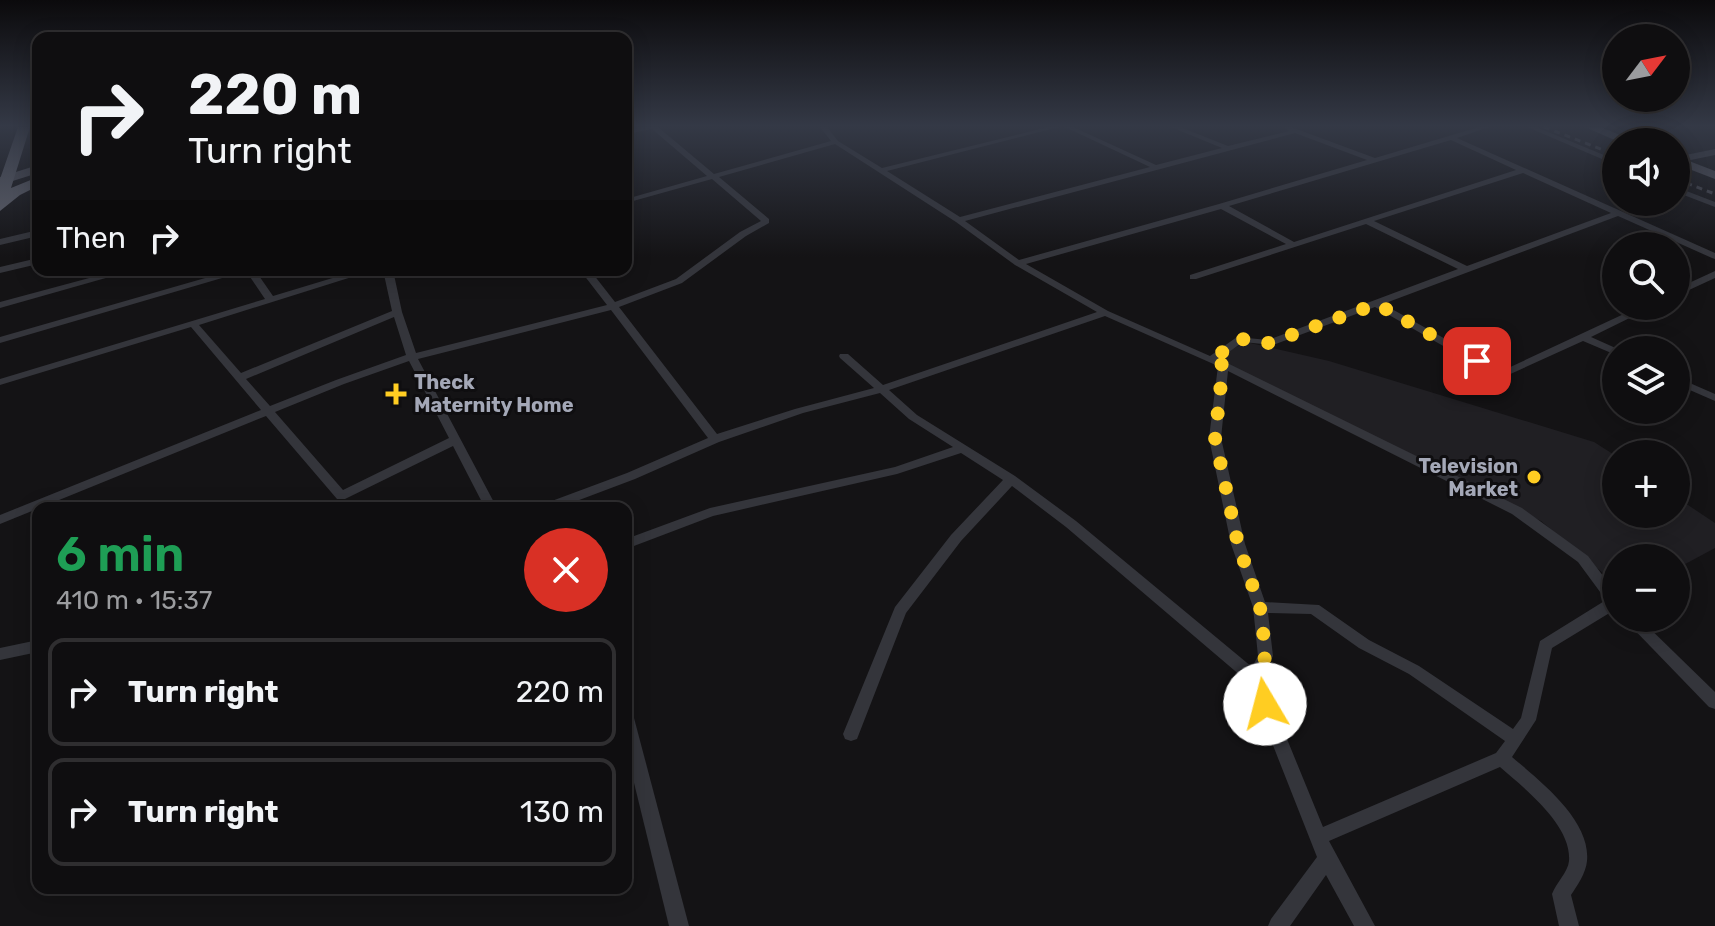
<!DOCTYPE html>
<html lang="en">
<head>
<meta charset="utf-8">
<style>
  body { margin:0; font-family:Rubik,sans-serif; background:#1d1c1e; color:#f1f3f6; height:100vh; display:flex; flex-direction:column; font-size:30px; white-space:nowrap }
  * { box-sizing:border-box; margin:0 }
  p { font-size:26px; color:#9b9c9f }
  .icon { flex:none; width:44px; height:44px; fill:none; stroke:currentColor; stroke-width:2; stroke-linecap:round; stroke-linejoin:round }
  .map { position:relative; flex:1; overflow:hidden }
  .panel { position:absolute; left:32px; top:502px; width:600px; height:392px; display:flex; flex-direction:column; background:#0f0e10; border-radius:16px; box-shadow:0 4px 20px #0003,0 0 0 2px #2f2e30 }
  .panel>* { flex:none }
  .top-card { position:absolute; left:32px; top:32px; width:600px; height:244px; border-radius:16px; box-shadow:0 4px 20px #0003,0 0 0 2px #2f2e30; background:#0f0e10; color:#f1f3f6; overflow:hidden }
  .needle { width:52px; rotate:58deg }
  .buttons { position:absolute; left:1602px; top:24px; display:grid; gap:16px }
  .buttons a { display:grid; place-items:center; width:88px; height:88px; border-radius:50%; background:#0f0e10; box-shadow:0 4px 20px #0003,0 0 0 2px #2f2e30; font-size:40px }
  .pin { position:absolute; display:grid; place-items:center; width:68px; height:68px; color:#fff; margin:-34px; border-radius:16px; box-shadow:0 4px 12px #0006 }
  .me { position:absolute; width:88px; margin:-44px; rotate:352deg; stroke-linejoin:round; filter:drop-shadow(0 0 6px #0008) }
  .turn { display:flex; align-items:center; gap:28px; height:168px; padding:0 24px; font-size:36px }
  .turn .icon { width:104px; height:104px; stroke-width:2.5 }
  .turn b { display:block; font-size:56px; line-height:68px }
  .then { display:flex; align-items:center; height:76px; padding:0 24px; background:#0003; gap:16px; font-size:30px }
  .round { display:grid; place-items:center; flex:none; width:84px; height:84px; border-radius:42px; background:#1d1c1e }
  .head { display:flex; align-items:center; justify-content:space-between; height:136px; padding:0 24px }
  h1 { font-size:48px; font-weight:600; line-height:60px; color:#1e9e55 }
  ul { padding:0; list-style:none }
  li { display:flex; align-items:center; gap:24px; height:108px; margin:0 16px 12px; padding:0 8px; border:4px solid #2f2e30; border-radius:16px }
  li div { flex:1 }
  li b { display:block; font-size:30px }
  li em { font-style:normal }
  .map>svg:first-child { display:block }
</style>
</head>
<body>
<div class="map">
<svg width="1715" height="926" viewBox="0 0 1715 926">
  <rect width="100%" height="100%" fill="#141315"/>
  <polygon fill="#201f23" points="1246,342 1329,361 1594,442 1616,456 1616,514 1676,514 1676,497 1715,523 1715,548 1676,569 1676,558 1616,558 1616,584 1541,521 1215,358"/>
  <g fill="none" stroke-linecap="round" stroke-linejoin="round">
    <g fill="#34353b" fill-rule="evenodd">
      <path d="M642 127H658L714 174 831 141 820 127H827L838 141 882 168 1048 127H1059L887 171 960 217 1150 167 1065 127H1073L1156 165 1222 148 1171 127H1180L1228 146 1289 131 1286 129 1285 127H1291L1375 158 1479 127H1489L1457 138 1715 253V259L1712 258 1618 216 1383 304 1481 359 1506 369 1641 306H1654L1591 337 1620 350H1616V355L1583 341 1506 376 1473 363 1375 307 1273 345 1243 342 1219 359 1522 508 1588 556 1616 593V609L1552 648 1536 720 1512 757C1540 781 1591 820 1587 861 1586 873 1577 886 1571 895L1579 926H1559L1552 894C1556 883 1568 872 1569 861 1572 825 1524 788 1500 767L1329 841 1375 926H1354L1326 875 1290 926H1268L1271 919 1317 857 1248 682 1066 527 1012 486 961 541 906 613 857 739 851 741 845 739 843 734 895 607 951 535 1003 480 961 453 897 474 713 516 626 549V539L710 508 895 467 953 447 909 419 880 393 803 413 719 442 635 479 558 508H539L541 505 627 473 708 438 611 310 418 359 497 508H485L453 446 345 499H337L266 416 0 524V515L261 410 191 327 0 385V379L265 299 246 271 0 343V337L233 270H255L273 296 359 270H374L199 325 241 373 392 311 383 270H393L402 312 416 353 607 305 580 270H590L615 302 676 279 740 232 761 221 712 179 626 203V199L707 176 652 129 626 134V130ZM1295 133 1367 160 1219 204 1019 260 965 221ZM1451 140 1516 170 1294 242 1229 206ZM835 144 956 222 1015 265 1097 312 883 385 848 354H840L839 356 840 358 874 388 795 409 717 434 619 307 682 283 746 236 769 223V219L719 177ZM1523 173 1611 213 1467 266 1374 221ZM1221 209 1286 244 1190 275V279H1196L1366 224 1458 269 1268 340 1237 337 1210 356 1108 311 1026 264ZM1105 316 1218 366 1209 438 1231 544 1253 607 1258 656 1252 667 1076 521 1015 476 917 415 889 390ZM394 317 406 355 336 380 270 406 246 379ZM409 361 449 438 343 490 275 412 344 384ZM1228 371 1512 514 1578 562 1606 600 1540 641 1521 718 1513 729 1419 666 1369 640 1319 605 1265 602 1245 544 1221 438ZM1268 613 1311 614 1359 648 1409 674 1505 741 1496 753 1323 827 1262 678 1273 656Z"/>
      <polygon points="1527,127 1536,127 1616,160 1616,165"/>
      <polygon points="1676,187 1715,202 1715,207 1676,192"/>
      <polygon points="38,230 38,236 0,245 0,239"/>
      <polygon points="38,258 38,264 0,273 0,267"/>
      <polygon points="119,270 134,270 0,308 0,302"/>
      <polygon points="1715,271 1715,278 1676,296 1676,289"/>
      <polygon points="1676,377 1715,394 1715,401 1676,384"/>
      <polygon points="1623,618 1639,618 1715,692 1715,709 1709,707"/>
      <polygon points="38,640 38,652 0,660 0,648"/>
      <polygon points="626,711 632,713 634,718 689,926 669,926 626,750"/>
    </g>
    <polygon fill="#42434b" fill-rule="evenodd" points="1715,149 1715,155 1676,163 1676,157"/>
    <g fill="#50515a" fill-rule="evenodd">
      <polygon points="1585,127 1601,127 1636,142 1619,142"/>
      <polygon points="1676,156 1715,171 1715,179 1676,164"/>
      <polygon points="38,165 38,173 0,185 0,177"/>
    </g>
    <polygon fill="#60626c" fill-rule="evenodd" points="18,127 30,127 11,188 38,177 38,186 20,195 0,211 0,179"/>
    <g stroke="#474850" stroke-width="3" stroke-dasharray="6 5" stroke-linecap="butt">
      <polyline points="1544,127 1616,155"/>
      <polyline points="1676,179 1715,194"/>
    </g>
  </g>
  <linearGradient id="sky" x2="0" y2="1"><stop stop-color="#0b0a0c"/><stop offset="0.49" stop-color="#343946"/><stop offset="1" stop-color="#343946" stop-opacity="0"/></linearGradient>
  <rect width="1715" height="257" fill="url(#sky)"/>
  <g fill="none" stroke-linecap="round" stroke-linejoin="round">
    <polyline stroke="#ffcd22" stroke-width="14" stroke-dasharray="0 25.2" points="1265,704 1254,678 1266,656 1260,607 1238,544 1215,438 1223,365 1211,360 1241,339 1269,343 1377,304 1477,361"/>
  </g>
  <g fill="#ffcd22" stroke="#0f0e10" stroke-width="3">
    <path d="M392 382h8v8h8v8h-8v8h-8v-8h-8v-8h8z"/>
    <circle cx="1534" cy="477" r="8"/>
  </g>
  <g text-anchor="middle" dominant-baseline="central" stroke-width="6" stroke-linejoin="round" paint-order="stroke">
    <g font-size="20" font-weight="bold" fill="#a4a8b7" stroke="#0f0e10" text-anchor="start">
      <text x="414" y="382">Theck<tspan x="414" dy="23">Maternity Home</tspan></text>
      <text x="1518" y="466" text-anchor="end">Television<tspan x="1518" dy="23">Market</tspan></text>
    </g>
  </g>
</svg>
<div class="buttons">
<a><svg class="needle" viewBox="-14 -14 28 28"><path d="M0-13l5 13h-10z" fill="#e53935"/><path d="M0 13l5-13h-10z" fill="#9b9c9f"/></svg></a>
<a><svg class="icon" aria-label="sound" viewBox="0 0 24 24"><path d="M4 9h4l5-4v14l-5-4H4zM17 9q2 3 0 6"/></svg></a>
<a><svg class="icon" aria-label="search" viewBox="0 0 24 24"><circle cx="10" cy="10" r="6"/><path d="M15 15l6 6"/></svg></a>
<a><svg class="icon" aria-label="layers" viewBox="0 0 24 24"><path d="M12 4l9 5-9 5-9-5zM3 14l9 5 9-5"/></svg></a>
<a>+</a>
<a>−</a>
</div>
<div class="pin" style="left:1477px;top:361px;background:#d93025"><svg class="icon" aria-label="arrive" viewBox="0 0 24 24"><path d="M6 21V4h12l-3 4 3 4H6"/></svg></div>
<svg class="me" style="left:1265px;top:704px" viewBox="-20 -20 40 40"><circle r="19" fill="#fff"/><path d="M0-13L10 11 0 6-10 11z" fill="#ffcd22"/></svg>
<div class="top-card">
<div class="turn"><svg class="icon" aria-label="right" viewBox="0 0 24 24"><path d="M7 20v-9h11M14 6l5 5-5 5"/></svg><div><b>220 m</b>Turn right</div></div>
<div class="then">Then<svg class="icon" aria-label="right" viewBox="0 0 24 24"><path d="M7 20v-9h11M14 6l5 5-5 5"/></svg></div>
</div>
<section class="panel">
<div class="head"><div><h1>6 min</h1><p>410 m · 15:37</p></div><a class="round" style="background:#d93025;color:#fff"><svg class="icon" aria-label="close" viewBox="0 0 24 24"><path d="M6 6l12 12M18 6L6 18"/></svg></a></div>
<ul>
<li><svg class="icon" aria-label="right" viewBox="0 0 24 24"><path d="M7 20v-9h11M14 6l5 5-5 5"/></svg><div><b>Turn right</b></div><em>220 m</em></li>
<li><svg class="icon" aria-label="right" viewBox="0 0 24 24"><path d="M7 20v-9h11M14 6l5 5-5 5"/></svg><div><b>Turn right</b></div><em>130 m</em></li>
</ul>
</section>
</div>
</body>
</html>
